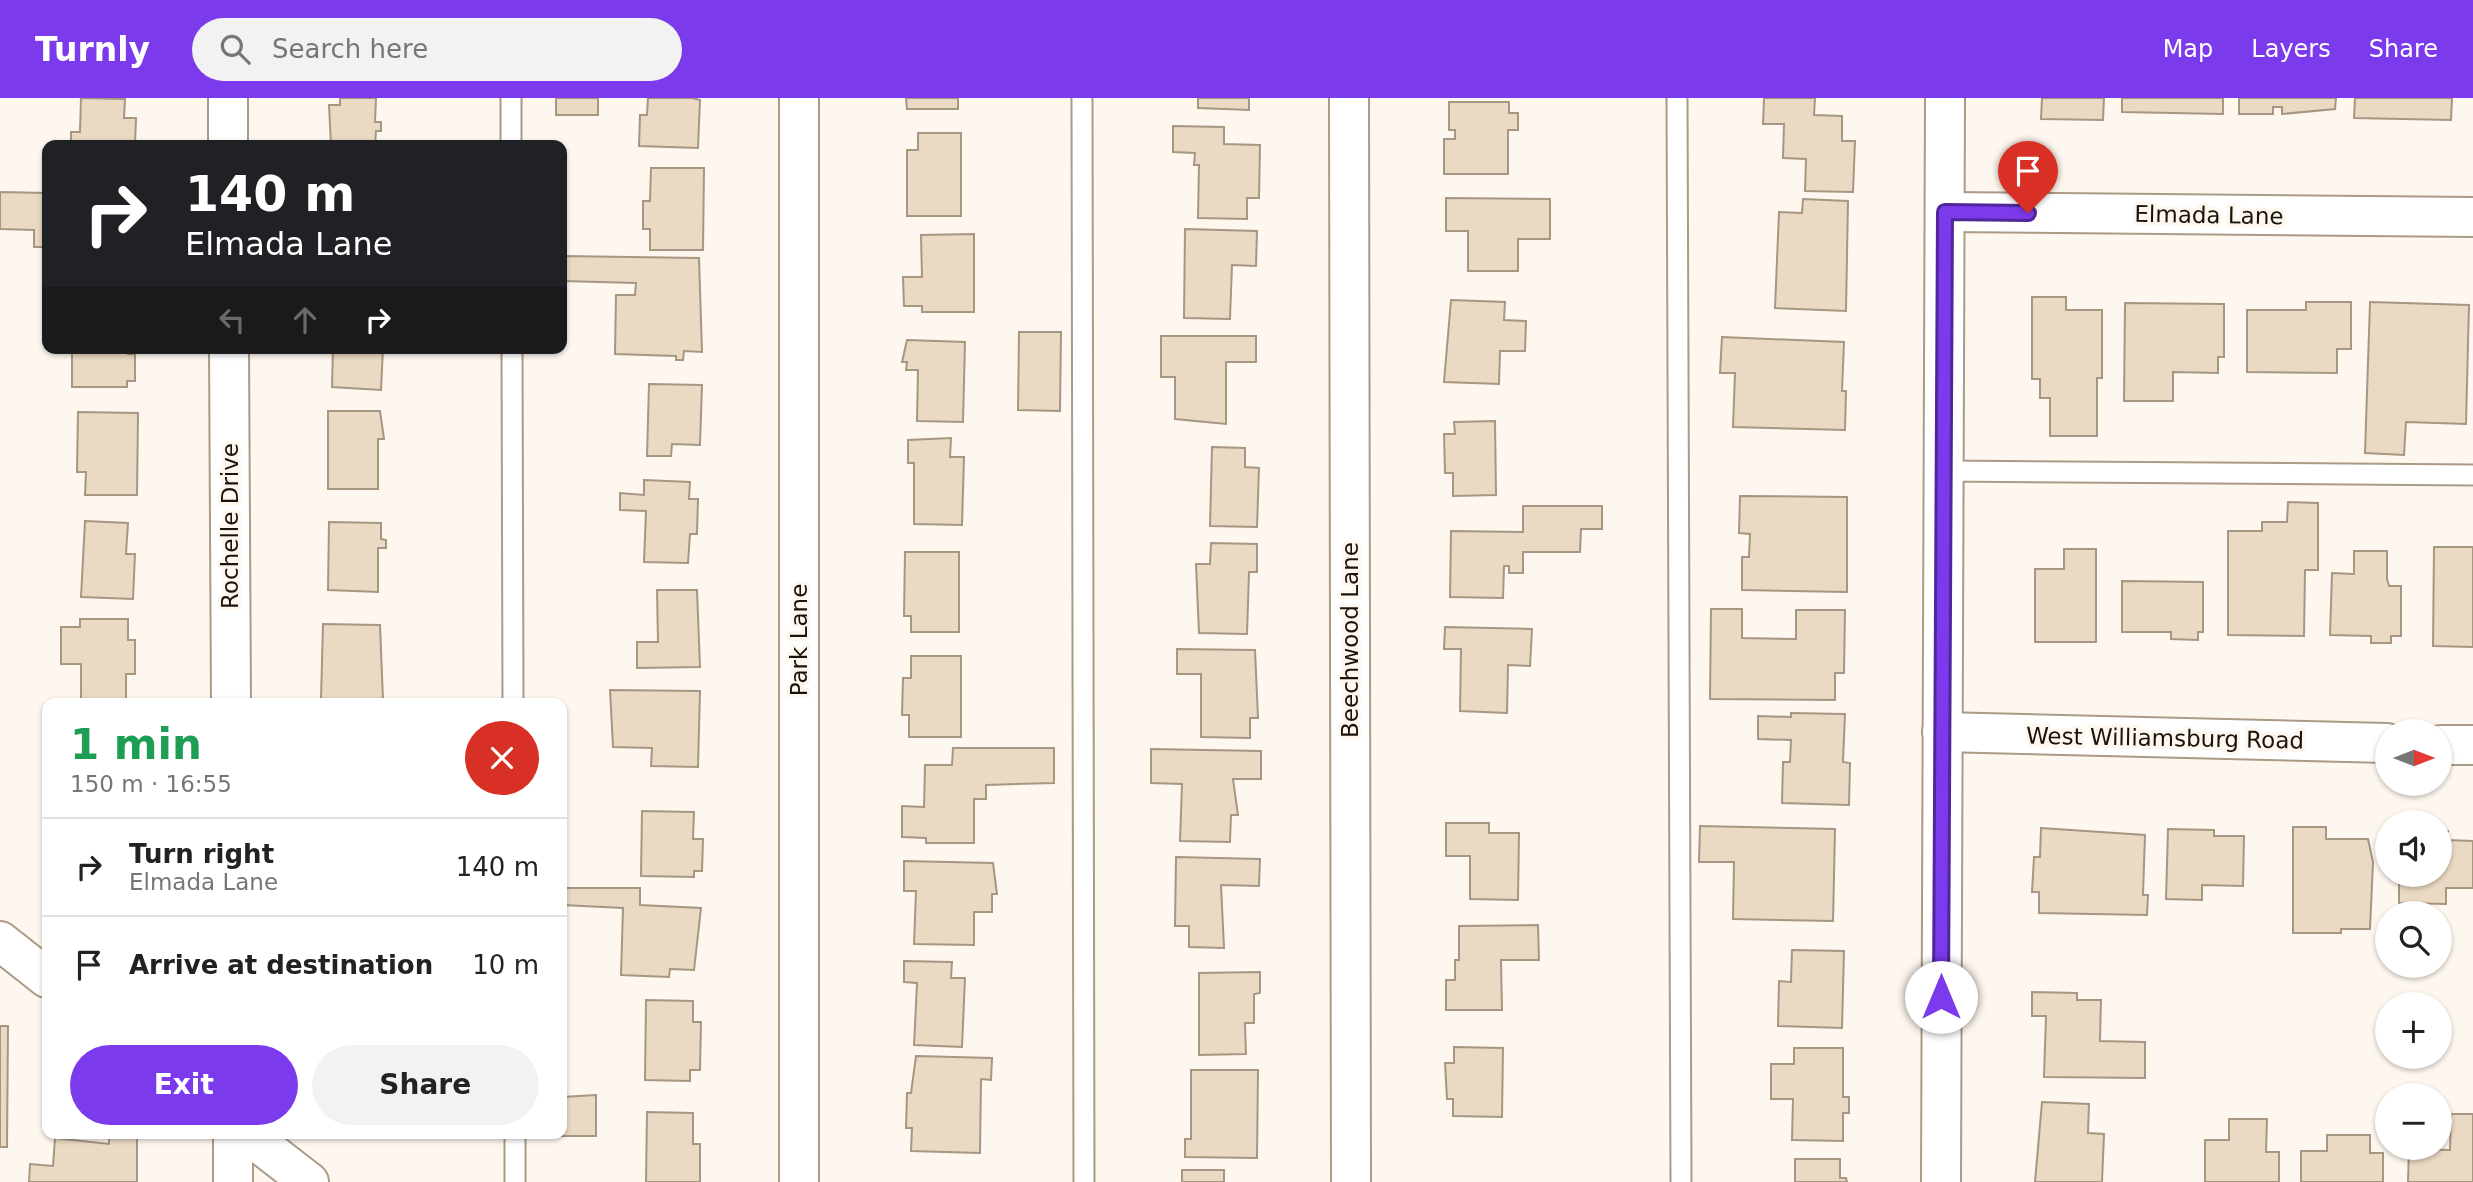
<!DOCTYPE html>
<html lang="en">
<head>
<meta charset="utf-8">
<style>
  body { margin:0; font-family:"DejaVu Sans",sans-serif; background:#f2f2f2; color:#222; height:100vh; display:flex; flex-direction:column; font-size:26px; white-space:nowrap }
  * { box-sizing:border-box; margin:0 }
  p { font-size:23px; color:#767676 }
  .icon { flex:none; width:38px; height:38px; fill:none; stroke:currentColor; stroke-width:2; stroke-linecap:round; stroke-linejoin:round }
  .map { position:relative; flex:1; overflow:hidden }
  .sheet { position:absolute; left:42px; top:600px; width:525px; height:441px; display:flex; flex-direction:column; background:#fff; border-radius:14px; box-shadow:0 2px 5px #0004 }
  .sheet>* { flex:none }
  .banner { position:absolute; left:42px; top:42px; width:525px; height:214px; border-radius:14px; box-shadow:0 2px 5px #0004; background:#202124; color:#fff; overflow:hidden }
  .needle { width:46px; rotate:90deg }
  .controls { position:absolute; left:2375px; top:621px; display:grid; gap:14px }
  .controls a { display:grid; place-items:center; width:77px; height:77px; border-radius:50%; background:#fff; box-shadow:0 2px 5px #0004; font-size:35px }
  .pin { position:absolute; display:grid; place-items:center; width:60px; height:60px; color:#fff; margin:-72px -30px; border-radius:50% 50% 50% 0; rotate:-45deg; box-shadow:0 0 7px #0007 }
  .pin .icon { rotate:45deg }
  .me { position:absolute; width:77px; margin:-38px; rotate:0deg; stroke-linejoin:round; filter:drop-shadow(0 0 5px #0008) }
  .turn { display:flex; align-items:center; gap:24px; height:147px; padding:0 28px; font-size:32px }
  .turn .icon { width:91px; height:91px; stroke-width:2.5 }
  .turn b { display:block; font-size:49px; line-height:60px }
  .lanes { display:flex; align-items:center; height:66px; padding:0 28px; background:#0003; justify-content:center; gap:35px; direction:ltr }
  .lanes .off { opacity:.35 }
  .round { display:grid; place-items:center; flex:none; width:74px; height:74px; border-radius:37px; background:#f2f2f2 }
  .overview { display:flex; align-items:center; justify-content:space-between; height:119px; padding:0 28px }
  h1 { font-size:42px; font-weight:800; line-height:52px; color:#1e9e55 }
  .action { display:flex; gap:14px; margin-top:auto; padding:14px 28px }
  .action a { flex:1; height:80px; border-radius:42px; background:#7c3aed; color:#fff; font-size:28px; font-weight:800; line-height:80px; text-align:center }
  .action a+a { background:#f2f2f2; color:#222 }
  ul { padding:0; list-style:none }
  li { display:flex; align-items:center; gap:21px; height:98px; padding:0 28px; border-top:2px solid #e0e0e0 }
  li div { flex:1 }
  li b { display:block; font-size:26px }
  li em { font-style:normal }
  header { display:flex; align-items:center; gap:42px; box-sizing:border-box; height:98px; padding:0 35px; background:#7c3aed; color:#fff }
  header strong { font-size:33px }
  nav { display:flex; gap:38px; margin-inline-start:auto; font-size:24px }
  .search { width:490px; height:63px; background:#f2f2f2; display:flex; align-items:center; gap:18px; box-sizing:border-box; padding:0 24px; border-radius:38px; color:#767676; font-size:26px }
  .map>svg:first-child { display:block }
</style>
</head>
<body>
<header>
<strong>Turnly</strong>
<div class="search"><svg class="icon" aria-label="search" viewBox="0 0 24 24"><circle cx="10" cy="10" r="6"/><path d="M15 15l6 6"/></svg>Search here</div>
<nav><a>Map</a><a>Layers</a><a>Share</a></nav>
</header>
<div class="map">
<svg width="2473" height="1084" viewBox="0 0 2473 1084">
  <rect width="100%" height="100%" fill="#fef7ef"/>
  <g fill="#ead9c3" stroke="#a69682" stroke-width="2">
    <polygon points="81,0 125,1 124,20 136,20 135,47 71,47 71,34 80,34"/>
    <polygon points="340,0 376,0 375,24 381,24 381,33 376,33 375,47 331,47 329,7 340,7"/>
    <rect x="556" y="0" width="42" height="17"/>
    <polygon points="648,0 692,0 700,2 698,50 639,48 640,17 647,17"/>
    <polygon points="906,0 958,0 958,11 907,11"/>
    <polygon points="1198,0 1249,0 1249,12 1198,10"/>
    <polygon points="1764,0 1815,0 1814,17 1842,18 1842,43 1855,43 1853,94 1805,93 1806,61 1783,60 1784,26 1763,26"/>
    <polygon points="2042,0 2104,0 2103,22 2041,21"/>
    <polygon points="2122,0 2223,0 2223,16 2122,14"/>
    <polygon points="2239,0 2336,0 2335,11 2282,16 2282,9 2273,9 2273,16 2239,16"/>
    <polygon points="2355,0 2452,0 2451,22 2354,20"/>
    <polygon points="1449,4 1509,4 1509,15 1518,15 1518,32 1508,32 1508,76 1444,76 1444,41 1455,41 1455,32 1449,32"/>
    <polygon points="1173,28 1224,29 1224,46 1260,47 1259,100 1247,100 1247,121 1198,120 1199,67 1194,67 1195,55 1173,54"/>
    <polygon points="918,35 961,35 961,118 907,118 907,52 918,52"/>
    <polygon points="651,70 704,70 703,152 650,152 650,131 643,131 643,103 650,103"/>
    <polygon points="0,94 47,95 47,149 34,149 34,132 0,131"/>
    <polygon points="1446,100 1550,101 1550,141 1518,141 1518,173 1468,173 1468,133 1446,133"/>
    <polygon points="1803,101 1848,103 1846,213 1775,210 1779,114 1802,115"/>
    <polygon points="1185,131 1257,133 1256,168 1232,167 1230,221 1184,220"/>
    <polygon points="974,136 974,214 922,214 922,208 904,208 903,179 922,179 921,137"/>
    <polygon points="562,158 699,160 702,254 684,253 683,262 676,262 676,258 615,256 616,197 635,197 636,185 562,183"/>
    <polygon points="2032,199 2066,199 2066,212 2102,212 2102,280 2097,280 2097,338 2050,338 2050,300 2040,300 2040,281 2032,281"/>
    <polygon points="1451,202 1505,204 1504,222 1526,223 1525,253 1500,253 1499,286 1444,284"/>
    <polygon points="2306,204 2351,204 2351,251 2337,251 2337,275 2247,274 2247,212 2306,212"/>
    <polygon points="2370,204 2469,207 2466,326 2406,324 2404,357 2365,355"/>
    <polygon points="2125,205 2224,206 2224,259 2218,259 2218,275 2173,274 2173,303 2124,303"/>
    <polygon points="1019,234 1061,234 1060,313 1018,312"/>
    <polygon points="1161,238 1256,238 1256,264 1226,264 1226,326 1175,321 1175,279 1161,279"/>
    <polygon points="1722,239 1844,244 1842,293 1846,293 1845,332 1733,329 1735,275 1720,275"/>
    <polygon points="907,242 965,244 963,324 917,323 918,272 906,272 907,264 902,264"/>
    <polygon points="72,250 128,250 128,256 135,256 135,283 127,283 127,289 72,289"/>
    <polygon points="333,250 383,250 381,292 332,289"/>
    <polygon points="649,286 702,287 700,347 672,346 671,358 647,358"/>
    <polygon points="328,313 380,313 384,341 378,341 378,391 328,391"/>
    <polygon points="78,314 138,315 137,397 85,397 86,374 77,374"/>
    <polygon points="1495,323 1496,397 1453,398 1453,375 1445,375 1444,336 1455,336 1454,324"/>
    <polygon points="951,340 950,359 964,359 962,427 914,426 914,365 908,365 908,342"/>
    <polygon points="1212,349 1245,350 1245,369 1259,370 1257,429 1210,428"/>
    <polygon points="644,382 690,384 689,401 698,401 697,436 690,436 688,465 644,464 646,413 620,412 620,395 644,397"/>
    <polygon points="1740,398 1847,399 1847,494 1742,492 1742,459 1749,459 1750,436 1739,435"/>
    <polygon points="2288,404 2318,405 2318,472 2305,472 2304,538 2228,537 2228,433 2262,433 2262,424 2287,424"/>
    <polygon points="1523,408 1602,408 1602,431 1581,431 1580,454 1523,454 1523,475 1509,475 1509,468 1504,468 1503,500 1450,499 1451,433 1523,434"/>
    <polygon points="85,423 128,425 126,456 135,456 133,501 81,499"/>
    <polygon points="329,424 381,425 381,441 386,442 386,450 378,450 378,494 328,492"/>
    <polygon points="1211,445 1257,446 1257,474 1249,474 1247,536 1199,535 1196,466 1210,466"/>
    <polygon points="2434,449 2473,449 2473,549 2433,548"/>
    <polygon points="2064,451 2096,451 2096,544 2035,544 2035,471 2064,471"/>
    <polygon points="2354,453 2387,453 2387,481 2389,488 2401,488 2401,538 2391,538 2391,545 2371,545 2371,538 2330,537 2332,475 2354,476"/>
    <polygon points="905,454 959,454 959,534 911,534 911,518 904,518"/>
    <polygon points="2122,483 2203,484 2203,534 2198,534 2198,542 2171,541 2171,534 2122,534"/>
    <polygon points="657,492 697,492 700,569 637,570 637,544 658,544"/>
    <polygon points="1711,511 1742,511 1742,540 1796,541 1796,512 1845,512 1844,575 1835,575 1835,602 1710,601"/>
    <polygon points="80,521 128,521 128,542 135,542 135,576 126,576 126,603 81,603 81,566 61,566 61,529 80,529"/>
    <polygon points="323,526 380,527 383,602 321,601"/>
    <polygon points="1445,529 1532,531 1530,568 1508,567 1507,615 1460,613 1461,551 1444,551"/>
    <polygon points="1177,551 1255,552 1258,620 1250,620 1250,640 1201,639 1201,576 1177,576"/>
    <polygon points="911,558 961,558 961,639 909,639 909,617 902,617 903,580 911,580"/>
    <polygon points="610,592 700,593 698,669 651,668 652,650 613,649"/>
    <polygon points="1791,615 1845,616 1843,664 1850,665 1849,707 1782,705 1783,664 1790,664 1791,642 1758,641 1758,618 1791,619"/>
    <polygon points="953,650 1054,650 1054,685 986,687 986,701 974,701 974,745 926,745 926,740 902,739 902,708 924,709 925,667 952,667"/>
    <polygon points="1151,651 1261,653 1261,681 1233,681 1238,717 1231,717 1230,744 1180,743 1182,686 1151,685"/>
    <polygon points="642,713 694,714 693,741 703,741 702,773 694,773 694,779 641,778"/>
    <polygon points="1446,725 1489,725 1489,735 1519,735 1518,802 1470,801 1470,758 1446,758"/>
    <polygon points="1700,728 1835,731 1833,823 1733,821 1734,764 1699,764"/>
    <polygon points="2293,729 2326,729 2326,741 2368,741 2373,764 2370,831 2341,831 2341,835 2293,835"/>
    <polygon points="2041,730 2145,737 2143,797 2148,797 2147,817 2039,815 2039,794 2032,794 2034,759 2040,759"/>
    <polygon points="2168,731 2214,732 2214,738 2244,738 2243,788 2202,787 2202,802 2166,801"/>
    <polygon points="2440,733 2448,733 2447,742 2473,743 2473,790 2446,790 2446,806 2399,805 2399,777 2440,777"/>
    <polygon points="1176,759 1260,761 1259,788 1221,787 1224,850 1189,849 1189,828 1175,828"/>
    <polygon points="904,763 993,765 997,796 992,796 992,814 974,814 974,847 914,846 916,793 904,793"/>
    <polygon points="562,790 640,790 640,807 701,810 694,872 670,871 669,879 621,877 623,810 562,807"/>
    <polygon points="1538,827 1539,862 1501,862 1502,912 1446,912 1446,882 1455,882 1455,862 1459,862 1459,828"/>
    <polygon points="1792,852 1844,853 1842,930 1778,928 1779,883 1791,884"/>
    <polygon points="904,863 952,864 951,880 965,880 962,949 914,947 917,885 904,884"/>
    <polygon points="1260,874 1260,895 1254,896 1254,925 1245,925 1246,956 1199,957 1199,875"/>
    <polygon points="2032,894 2077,895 2077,902 2101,902 2100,943 2145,944 2145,980 2044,979 2046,918 2032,918"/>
    <polygon points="646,902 693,903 693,924 701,924 700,972 690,972 690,983 645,982"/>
    <polygon points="0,928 8,928 7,1049 0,1049"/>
    <polygon points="1454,949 1503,950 1502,1019 1453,1018 1453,1001 1447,1001 1445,965 1454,965"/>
    <polygon points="1794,950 1843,950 1843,999 1849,999 1849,1015 1843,1015 1843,1043 1792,1042 1793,1001 1771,1001 1771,966 1794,966"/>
    <polygon points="916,958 992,960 991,982 981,981 980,1055 911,1053 912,1030 906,1030 907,995 911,995"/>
    <polygon points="1191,972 1258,972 1257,1060 1185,1059 1185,1041 1191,1041"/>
    <polygon points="596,997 596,1038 525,1038 562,1036 562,999"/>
    <polygon points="2042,1004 2089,1006 2088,1035 2104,1036 2102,1084 2035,1084"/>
    <polygon points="647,1014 693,1015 693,1046 700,1046 700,1084 646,1084"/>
    <polygon points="2451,1016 2473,1016 2473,1084 2408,1084 2409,1051 2450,1052"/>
    <polygon points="2229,1021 2267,1021 2266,1054 2279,1054 2279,1084 2205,1084 2205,1042 2229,1042"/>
    <polygon points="109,1036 137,1036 137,1084 29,1084 30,1066 53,1068 55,1040 109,1046"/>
    <polygon points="2327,1037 2370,1037 2370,1055 2383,1055 2383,1084 2301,1084 2301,1053 2327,1053"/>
    <polygon points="1795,1061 1840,1061 1840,1080 1846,1080 1847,1084 1795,1084"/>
    <rect x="1182" y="1072" width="42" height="12"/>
  </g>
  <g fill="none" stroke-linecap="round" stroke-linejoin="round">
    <defs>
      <g id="lane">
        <polyline points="511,0 511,47"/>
        <polyline points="1082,0 1084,1084"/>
        <polyline points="1677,0 1681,1084"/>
        <polyline points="512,250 513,606"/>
        <polyline points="1943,373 2473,377"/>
        <polyline points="515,1036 515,1084"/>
      </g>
      <g id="street">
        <polyline points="228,0 228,47"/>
        <polyline points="1349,0 1351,1084"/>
        <polyline points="1945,114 2473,119"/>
        <polyline points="229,250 231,606"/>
        <polyline points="1942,634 2387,645"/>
        <polyline points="2440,647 2473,647"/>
        <polyline points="0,843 47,880"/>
        <polyline points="233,1036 233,1084"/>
        <polyline points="247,1036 309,1084"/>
        <polyline points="1941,1084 1945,0"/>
      </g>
      <polyline id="secondary" points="799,0 799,1084"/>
    </defs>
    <use href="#lane" stroke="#aa9a86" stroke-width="23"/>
    <use href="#street" stroke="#aa9a86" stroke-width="42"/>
    <use href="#secondary" stroke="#aa9a86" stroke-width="42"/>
    <use href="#lane" stroke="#fff" stroke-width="19"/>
    <use href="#street" stroke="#fff" stroke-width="38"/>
    <use href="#secondary" stroke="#fff" stroke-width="38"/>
  </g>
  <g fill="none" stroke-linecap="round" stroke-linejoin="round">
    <defs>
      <polyline id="route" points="1941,899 1945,114 2028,115"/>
    </defs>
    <use href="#route" stroke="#51269a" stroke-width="18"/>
    <use href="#route" stroke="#7c3aed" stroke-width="12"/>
  </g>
  <g text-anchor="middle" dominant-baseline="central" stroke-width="7" stroke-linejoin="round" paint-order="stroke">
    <g font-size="23" fill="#19130b" stroke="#fef7ef">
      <text transform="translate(2209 117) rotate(1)">Elmada Lane</text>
      <text transform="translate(230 428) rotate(-90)">Rochelle Drive</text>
      <text transform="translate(799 542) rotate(-90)">Park Lane</text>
      <text transform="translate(1350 542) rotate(-90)">Beechwood Lane</text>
      <text transform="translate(2165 640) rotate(1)">West Williamsburg Road</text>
    </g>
  </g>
</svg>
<div class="controls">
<a><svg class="needle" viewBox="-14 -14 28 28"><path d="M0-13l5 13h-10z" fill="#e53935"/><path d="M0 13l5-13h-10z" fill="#767676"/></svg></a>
<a><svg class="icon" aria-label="sound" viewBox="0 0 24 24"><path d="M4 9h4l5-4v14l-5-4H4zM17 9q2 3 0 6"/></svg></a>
<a><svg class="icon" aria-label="search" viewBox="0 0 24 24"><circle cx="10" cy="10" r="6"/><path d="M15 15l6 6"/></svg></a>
<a>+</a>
<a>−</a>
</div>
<div class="pin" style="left:2028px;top:115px;background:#d93025"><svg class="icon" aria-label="arrive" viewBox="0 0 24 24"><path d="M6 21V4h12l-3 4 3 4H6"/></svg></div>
<svg class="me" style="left:1941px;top:899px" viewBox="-20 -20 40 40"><circle r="19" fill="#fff"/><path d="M0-13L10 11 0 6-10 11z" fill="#7c3aed"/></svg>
<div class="banner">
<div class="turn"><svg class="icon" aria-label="right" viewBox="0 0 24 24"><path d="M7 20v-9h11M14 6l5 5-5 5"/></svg><div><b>140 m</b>Elmada Lane</div></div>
<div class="lanes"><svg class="icon off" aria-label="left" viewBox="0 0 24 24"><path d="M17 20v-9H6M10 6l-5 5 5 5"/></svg><svg class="icon off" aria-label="ahead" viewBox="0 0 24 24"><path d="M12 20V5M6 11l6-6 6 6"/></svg><svg class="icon" aria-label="right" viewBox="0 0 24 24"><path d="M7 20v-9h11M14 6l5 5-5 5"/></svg></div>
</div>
<section class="sheet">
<div class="overview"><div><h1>1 min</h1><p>150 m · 16:55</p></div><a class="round" style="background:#d93025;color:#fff"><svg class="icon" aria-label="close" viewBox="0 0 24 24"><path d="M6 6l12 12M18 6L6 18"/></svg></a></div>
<ul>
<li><svg class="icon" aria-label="right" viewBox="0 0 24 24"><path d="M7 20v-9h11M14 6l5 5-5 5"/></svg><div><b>Turn right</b><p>Elmada Lane</p></div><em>140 m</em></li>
<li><svg class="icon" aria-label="arrive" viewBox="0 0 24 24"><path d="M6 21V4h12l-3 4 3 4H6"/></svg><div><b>Arrive at destination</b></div><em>10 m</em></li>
</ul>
<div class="action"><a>Exit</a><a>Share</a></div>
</section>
</div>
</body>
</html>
